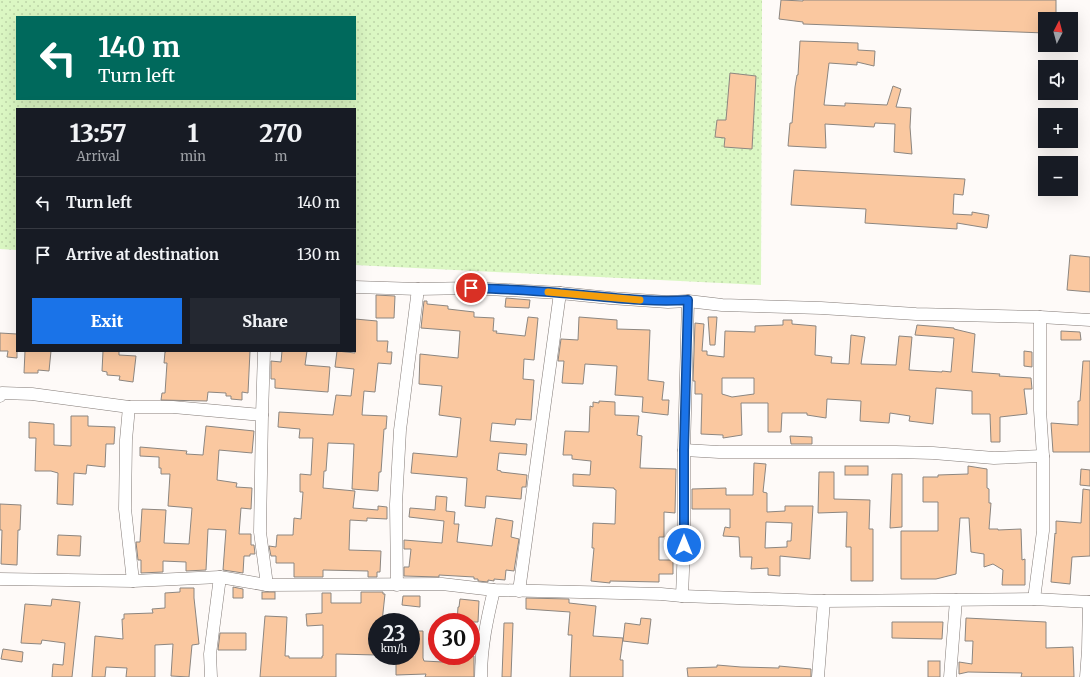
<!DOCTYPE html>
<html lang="en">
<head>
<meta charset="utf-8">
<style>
  body { margin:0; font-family:Merriweather,serif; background:#242831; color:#f1f3f6; height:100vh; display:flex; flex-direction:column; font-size:15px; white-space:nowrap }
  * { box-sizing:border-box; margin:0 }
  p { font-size:13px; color:#9ea1a6 }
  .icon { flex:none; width:22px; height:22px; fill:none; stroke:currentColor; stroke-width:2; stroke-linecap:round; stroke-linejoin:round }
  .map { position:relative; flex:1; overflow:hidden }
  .panel { position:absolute; left:16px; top:108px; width:340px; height:244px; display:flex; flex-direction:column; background:#171b24; border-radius:0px; box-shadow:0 4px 16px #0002 }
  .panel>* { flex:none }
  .guide { position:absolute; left:16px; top:16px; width:340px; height:84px; border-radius:0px; box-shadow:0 4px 16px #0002; background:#00695c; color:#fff; overflow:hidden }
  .needle { width:26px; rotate:6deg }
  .controls { position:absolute; left:1038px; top:12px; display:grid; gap:8px }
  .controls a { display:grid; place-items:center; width:40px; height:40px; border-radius:0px; background:#171b24; box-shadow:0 4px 16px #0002; font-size:20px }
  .speed { position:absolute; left:368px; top:613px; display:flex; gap:8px; font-size:20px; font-weight:700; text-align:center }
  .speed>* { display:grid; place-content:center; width:52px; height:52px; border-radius:50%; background:#171b24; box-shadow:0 4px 16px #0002; line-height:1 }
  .speed small { font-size:10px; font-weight:400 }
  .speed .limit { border:6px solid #d22; background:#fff; color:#111 }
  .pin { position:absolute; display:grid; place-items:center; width:34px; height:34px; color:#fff; margin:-17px; border:2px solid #fff; border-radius:50%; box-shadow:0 1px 4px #0007 }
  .me { position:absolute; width:44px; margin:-22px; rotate:0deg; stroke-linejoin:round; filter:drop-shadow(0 0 3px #0008) }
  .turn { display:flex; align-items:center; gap:14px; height:84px; padding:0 16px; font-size:18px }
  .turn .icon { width:52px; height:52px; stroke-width:2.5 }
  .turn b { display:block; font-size:28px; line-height:34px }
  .eta { display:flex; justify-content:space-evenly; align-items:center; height:68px; text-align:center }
  .eta b { font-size:24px; font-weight:800; line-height:28px }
  .cta { display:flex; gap:8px; margin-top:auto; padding:8px 16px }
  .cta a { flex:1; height:46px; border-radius:0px; background:#1a73e8; color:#fff; font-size:16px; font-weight:800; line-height:46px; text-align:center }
  .cta a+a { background:#242831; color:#f1f3f6 }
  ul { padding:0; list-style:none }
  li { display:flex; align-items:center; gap:12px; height:52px; padding:0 16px; border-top:1px solid #363941 }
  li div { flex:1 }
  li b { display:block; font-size:15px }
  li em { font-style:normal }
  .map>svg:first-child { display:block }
</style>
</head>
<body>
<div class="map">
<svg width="1090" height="677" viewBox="0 0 1090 677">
  <defs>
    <pattern id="grass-dots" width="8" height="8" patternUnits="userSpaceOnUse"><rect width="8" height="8" fill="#dbf7c3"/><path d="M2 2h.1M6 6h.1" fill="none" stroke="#bdd4a8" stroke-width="1.8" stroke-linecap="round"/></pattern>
  </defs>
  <rect width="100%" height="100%" fill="#fefaf8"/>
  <path fill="url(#grass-dots)" fill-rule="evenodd" d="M0 0H762L761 285 355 265V109H17V250L0 249ZM17 17H355V99H17Z"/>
  <g fill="#fac8a0" stroke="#8c8680" fill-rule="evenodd">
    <polygon points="781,0 803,1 803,0 1056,0 1056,19 1045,19 1045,33 803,24 803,22 779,19"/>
    <polygon points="800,41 858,43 858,50 875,51 874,66 857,62 857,65 829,63 824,105 845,106 845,103 887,105 893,86 901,89 896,107 911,108 910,127 912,154 894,152 895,124 875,123 874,127 825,124 826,148 788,146 790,123 792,123 795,87 797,75 798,75"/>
    <polygon points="730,73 756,76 752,149 724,147 725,138 715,137 717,120 726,120"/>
    <polygon points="794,170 965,179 963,195 954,194 953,214 972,215 972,212 989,215 987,228 957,223 957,229 865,223 866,209 791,205"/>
    <polygon points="1070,255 1090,257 1090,292 1067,290"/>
    <polygon points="376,295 395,296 394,318 376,318"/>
    <polygon points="506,298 530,300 529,308 505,307"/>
    <polygon points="424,301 427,301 427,304 448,306 448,309 474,312 474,317 494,318 493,331 497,331 496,333 525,336 528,317 538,318 534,360 524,359 523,379 534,380 531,420 516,419 515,425 492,423 490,441 527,444 526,455 499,453 497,470 501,471 501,472 527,475 526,487 522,487 521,499 486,496 485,508 465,506 467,478 411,473 413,453 457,457 461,418 439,415 442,386 419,384 420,354 458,358 460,331 421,328"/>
    <polygon points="579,317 617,320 617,329 650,330 648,380 664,382 662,400 669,400 668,415 642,412 643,397 615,395 617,366 585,364 583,384 562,383 564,361 558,361 561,339 578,340"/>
    <polygon points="708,317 717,317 715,345 710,345"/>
    <polygon points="355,319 377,321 377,341 388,341 387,352 392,352 391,364 378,363 375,392 364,391 362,415 387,416 386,429 384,429 381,472 379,472 378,491 352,489 354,444 328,443 326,471 324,471 323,488 355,491 353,508 378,510 378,506 387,507 387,519 367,518 367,521 350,520 349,550 381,551 380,572 377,572 377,577 368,577 368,571 323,570 323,577 294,577 294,563 276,563 276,556 271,556 269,546 276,547 277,535 293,535 294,518 301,519 303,492 300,492 300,474 311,475 313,438 299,438 300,429 278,427 279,412 333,415 336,395 351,396 354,369 335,367 337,351 355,353"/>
    <path d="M783 320H792V324L816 326 815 355 832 357 831 363 849 364 851 335 865 337 861 364 896 365 899 336 912 337 909 370 942 372V371L951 372 954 338 915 335 917 325 954 328V329L975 334 972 372 1000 374 999 376 1031 378 1032 389H1024L1027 414 1000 417V442H991L990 414H972V391L936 388 933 424 909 421 910 416 890 413 889 423 860 421 861 401 827 399 826 418 807 415V413H782L781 432H768V403H741L742 435 723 438V435L701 434 702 394H695V381H693L695 323 704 324 702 351H707V355L724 357 725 331 755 332V326L783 325ZM722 378H754V394L732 397 722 394Z"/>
    <polygon points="1061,331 1080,332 1081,340 1061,340"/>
    <polygon points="0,333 17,334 17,358 7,357 8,351 0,351"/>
    <polygon points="25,351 51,351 49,371 38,370 38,373 24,373"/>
    <polygon points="103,351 119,351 119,355 136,356 133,382 119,380 120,376 107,375 107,372 102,371"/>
    <polygon points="166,351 250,351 248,393 242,392 242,400 231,399 231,396 226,396 226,393 208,392 207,401 161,400 162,393 165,393 167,363 164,363 165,352 166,352"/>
    <polygon points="282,351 307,351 305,365 330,367 328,392 275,388 275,379 271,379 271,361 281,362"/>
    <polygon points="1024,351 1032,352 1032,367 1024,366"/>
    <polygon points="1083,361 1090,361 1090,452 1053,452 1051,423 1078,425 1078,401 1080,401"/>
    <polygon points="599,401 615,402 615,415 639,416 637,435 642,436 640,468 676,469 675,513 664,512 664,537 659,537 659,560 673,560 673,574 659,574 659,582 610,581 610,583 591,581 594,548 592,548 593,523 615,524 616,490 614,489 614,488 573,486 573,474 590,475 591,461 572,459 572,455 563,455 565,431 589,432 590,406 593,407 593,402 599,403"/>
    <polygon points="71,416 88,416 88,426 115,427 114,444 106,444 105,467 87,465 86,474 74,473 73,505 57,504 58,473 51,471 35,471 36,438 29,438 29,422 54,424 54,445 71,446"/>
    <polygon points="206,426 254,431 252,453 219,450 217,480 237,483 236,487 252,488 251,509 241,508 239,534 251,534 251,545 254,545 255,554 250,554 250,556 244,556 243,573 223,570 226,530 208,529 206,570 186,571 186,562 163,561 163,572 141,573 141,560 138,560 136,542 140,542 142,509 166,510 164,543 189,544 192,508 168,506 170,474 161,474 161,468 159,468 159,457 140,456 140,447 187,451 186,454 203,455"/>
    <polygon points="790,436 812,437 812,444 791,444"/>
    <path d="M754 463 766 464 763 492 767 493V512L785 511V506H813L810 559 780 556V576L768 575V568L751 569 752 557H740L739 537 723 536 725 527 730 528V509H692V489L726 488V495H753ZM766 522 792 523 791 541H787V547L765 548Z"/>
    <rect x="845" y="466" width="23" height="9"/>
    <polygon points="968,466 987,469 987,488 989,489 989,503 991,503 989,529 998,529 998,530 1021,529 1022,560 1025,559 1025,585 1002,585 1003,570 993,564 984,567 984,554 971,552 969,518 960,518 956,574 936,579 901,579 901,531 938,531 938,502 923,502 923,477 938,477 938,475 968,474"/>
    <polygon points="1081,469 1090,470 1090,486 1080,485"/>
    <polygon points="819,472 834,472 834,499 870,500 869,529 873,529 873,581 851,581 851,547 846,547 847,512 818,513"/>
    <polygon points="892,474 902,474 902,527 890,528"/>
    <polygon points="1083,489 1090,490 1090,556 1072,557 1070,584 1051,582 1055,533 1056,534 1056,521 1081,523"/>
    <polygon points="436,496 447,497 446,511 455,512 454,524 459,524 457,542 492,546 496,518 513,521 511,537 519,539 514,571 506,570 505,580 494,579 494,581 488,580 488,582 478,581 478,579 474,579 474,577 439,575 439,577 404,576 404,567 409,567 411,549 404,549 404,540 442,543 444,521 409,517 410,508 435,510"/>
    <polygon points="0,504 21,505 20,530 18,530 17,565 1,564 2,530 0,530"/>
    <polygon points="58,535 81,536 80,556 57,555"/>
    <polygon points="233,587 243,589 243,598 233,598"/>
    <polygon points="180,588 194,588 194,598 199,644 192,645 189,677 171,676 173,644 155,645 155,677 126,677 127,668 106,667 105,677 92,677 95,636 123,639 122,619 124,619 124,614 153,613 152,609 165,608 165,593 180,592"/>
    <rect x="262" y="592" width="13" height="7"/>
    <polygon points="361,592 383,592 383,594 385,594 382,622 377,622 377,655 336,654 336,677 260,677 265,616 287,617 285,656 289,656 289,658 322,658 322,656 323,656 323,625 307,626 306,614 322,613 322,593 331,593 331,603 361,603"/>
    <polygon points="403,596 420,596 420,607 402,605"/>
    <polygon points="526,598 569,599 569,603 596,606 593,636 623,638 620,660 623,660 623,677 570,677 572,635 568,635 570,612 526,609"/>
    <polygon points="52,599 80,602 72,677 52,677 53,664 63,665 65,643 42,640 41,644 21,643 25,604 51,606"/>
    <polygon points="460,599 479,601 478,622 457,622 458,607 459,607"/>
    <polygon points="641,618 651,619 648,644 623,641 625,623 640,625"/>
    <polygon points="966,618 1046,622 1046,648 1073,647 1074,677 1021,677 1022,673 968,672 959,674 959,662 972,664 973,641 965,641"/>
    <polygon points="892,622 943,622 942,639 892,638"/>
    <polygon points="504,623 513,623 511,677 502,677"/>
    <polygon points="412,631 423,631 423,658 424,661 443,662 443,660 454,661 455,656 474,656 474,677 425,677 426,674 396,675 396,656 411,656"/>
    <polygon points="220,633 246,633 246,650 218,650"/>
    <polygon points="3,649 23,652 22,662 1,659"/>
    <rect x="928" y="661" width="12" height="16"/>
    <polygon points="717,665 741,667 779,668 779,666 811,669 811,677 688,677 687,668 717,667"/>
  </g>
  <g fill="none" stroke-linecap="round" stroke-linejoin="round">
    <defs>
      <g id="minor">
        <polyline points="355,287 418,289 471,288 560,293 610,298 668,302 688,301 722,305 821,308 916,314 1040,317 1090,320"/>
        <polyline points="0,396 2,393 32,394 129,407 173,407 262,415 260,532 267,585"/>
        <polyline points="129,407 126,440 125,509 133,581"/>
        <polyline points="262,415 264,351"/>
        <polyline points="684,450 719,452 896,452 933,453 994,458 1043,456"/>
        <polyline points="0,579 133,581 220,577 267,585 442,584 494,590 661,594 682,596 824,601 1034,599 1090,602"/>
        <polyline points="397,585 396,504 400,430 418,289"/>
        <polyline points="519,591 560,293"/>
        <polyline points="682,596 684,545 684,450 688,301"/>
        <polyline points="1034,599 1043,531 1043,456 1040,410 1040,317"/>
        <polyline points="211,677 210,654 220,577"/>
        <path d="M481 677C481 647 487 619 494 590"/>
        <polyline points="818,677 824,601"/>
        <polyline points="950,677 956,600"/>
        <polyline points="1086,677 1088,650 1089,602"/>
      </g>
    </defs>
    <use href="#minor" stroke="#837b77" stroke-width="13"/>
    <use href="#minor" stroke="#fff" stroke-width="12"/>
  </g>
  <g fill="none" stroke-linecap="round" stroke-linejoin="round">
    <defs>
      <path id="route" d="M471 288C501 289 530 290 560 293 603 296 645 303 688 300L684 450V545"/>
    </defs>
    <use href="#route" stroke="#114b97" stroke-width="10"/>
    <use href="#route" stroke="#1a73e8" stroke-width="7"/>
    <polyline stroke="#f59e0b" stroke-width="7" points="548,292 640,300"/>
  </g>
</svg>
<div class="controls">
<a><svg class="needle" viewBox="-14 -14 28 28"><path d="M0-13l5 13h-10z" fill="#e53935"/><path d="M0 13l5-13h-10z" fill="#9ea1a6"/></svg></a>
<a><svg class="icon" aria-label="sound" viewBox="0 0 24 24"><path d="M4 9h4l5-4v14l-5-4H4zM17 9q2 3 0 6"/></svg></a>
<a>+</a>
<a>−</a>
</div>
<div class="speed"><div>23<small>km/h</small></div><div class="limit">30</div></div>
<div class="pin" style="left:471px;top:288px;background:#d93025"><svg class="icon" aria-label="arrive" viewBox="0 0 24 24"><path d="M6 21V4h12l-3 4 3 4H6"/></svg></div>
<svg class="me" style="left:684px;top:545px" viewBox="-20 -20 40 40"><circle r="17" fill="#1a73e8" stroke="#fff" stroke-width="3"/><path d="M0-11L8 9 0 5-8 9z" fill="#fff"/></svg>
<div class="guide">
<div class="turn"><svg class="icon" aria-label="left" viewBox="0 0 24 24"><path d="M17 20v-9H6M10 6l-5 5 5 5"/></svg><div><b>140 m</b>Turn left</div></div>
</div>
<section class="panel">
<div class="eta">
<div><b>13:57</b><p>Arrival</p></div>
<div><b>1</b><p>min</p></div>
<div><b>270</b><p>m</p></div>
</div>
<ul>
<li><svg class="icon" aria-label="left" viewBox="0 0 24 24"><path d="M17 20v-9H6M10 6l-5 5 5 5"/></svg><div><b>Turn left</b></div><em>140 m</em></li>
<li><svg class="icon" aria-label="arrive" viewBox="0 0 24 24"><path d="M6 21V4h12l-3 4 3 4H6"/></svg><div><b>Arrive at destination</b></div><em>130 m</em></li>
</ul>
<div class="cta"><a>Exit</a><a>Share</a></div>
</section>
</div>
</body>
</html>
